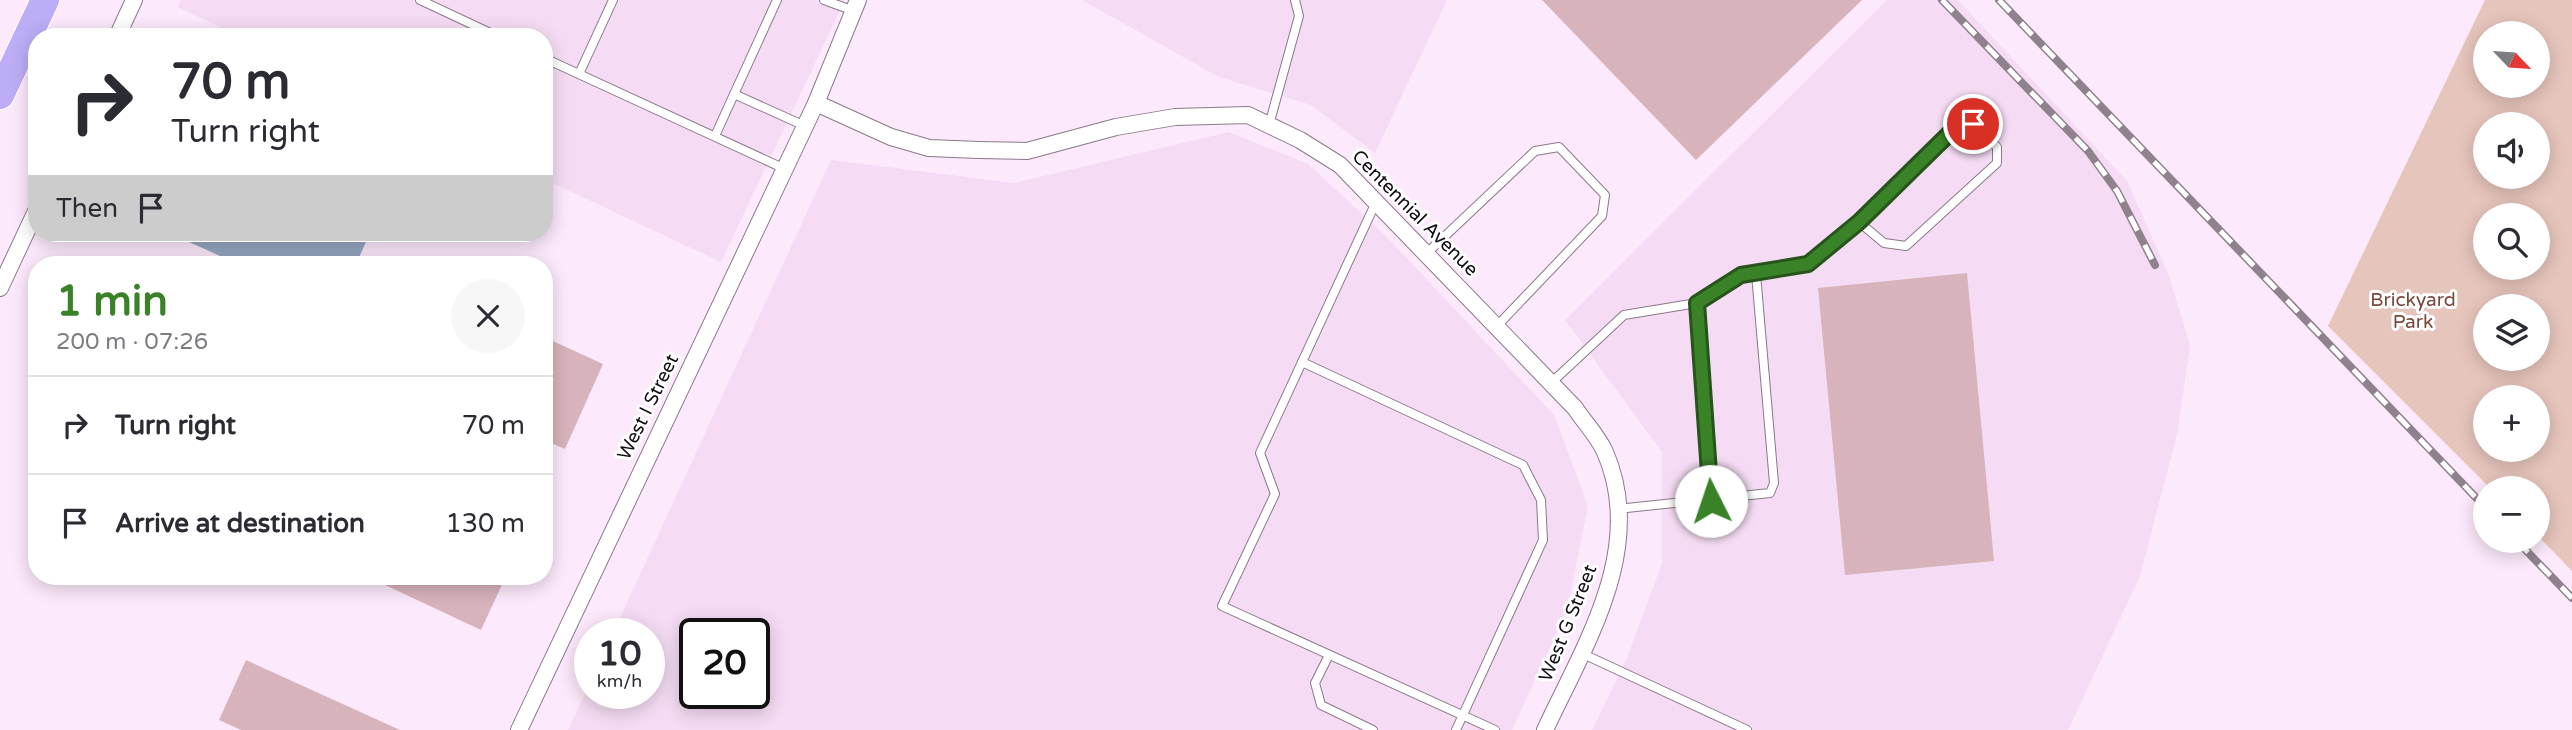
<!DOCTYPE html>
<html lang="en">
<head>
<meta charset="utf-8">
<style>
  body { margin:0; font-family:"Varela Round",sans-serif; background:#f7f7f7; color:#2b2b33; height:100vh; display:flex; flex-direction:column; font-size:26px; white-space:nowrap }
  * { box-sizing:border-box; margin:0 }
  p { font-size:23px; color:#7c7c81 }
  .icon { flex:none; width:38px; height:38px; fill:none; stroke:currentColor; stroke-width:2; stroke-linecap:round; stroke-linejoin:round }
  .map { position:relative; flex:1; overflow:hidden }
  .drawer { position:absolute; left:28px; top:256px; width:525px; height:329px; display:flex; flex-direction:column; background:#fff; border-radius:28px; box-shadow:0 4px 18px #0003 }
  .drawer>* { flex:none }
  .banner { position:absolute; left:28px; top:28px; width:525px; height:214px; border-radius:28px; box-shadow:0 4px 18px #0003; background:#fff; color:#2b2b33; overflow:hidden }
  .needle { width:46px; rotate:115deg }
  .tools { position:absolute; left:2473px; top:21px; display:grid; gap:14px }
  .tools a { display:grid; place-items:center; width:77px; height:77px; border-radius:50%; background:#fff; box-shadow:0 4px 18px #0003; font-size:35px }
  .speed { position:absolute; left:574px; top:618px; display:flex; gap:14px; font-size:35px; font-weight:700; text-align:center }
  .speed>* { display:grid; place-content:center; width:91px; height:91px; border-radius:50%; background:#fff; box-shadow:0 4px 18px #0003; line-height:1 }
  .speed small { font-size:18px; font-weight:400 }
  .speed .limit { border:4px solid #111; border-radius:10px; background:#fff; color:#111 }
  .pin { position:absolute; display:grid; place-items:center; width:60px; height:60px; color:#fff; margin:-30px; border:4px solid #fff; border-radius:50%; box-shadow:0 2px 7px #0007 }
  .me { position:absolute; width:77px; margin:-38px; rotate:356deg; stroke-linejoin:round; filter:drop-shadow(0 0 5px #0008) }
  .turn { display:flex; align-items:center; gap:24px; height:147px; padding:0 28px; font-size:32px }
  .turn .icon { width:91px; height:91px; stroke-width:2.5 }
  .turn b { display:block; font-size:49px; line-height:60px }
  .then { display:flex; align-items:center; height:66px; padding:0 28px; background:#0003; gap:14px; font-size:26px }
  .round { display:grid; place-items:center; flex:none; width:74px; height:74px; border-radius:37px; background:#f7f7f7 }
  .overview { display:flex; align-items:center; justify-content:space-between; height:119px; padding:0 28px }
  h1 { font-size:42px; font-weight:800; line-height:52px; color:#3a8228 }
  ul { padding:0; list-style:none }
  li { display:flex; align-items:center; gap:21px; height:98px; padding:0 28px; border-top:2px solid #e1e1e2 }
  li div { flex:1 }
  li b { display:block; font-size:26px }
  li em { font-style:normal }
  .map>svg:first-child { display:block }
</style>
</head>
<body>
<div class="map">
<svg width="2572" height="730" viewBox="0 0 2572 730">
  <rect width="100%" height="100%" fill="#fce9fb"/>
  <g fill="#f5dcf4" fill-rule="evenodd">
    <polygon points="181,0 845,0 721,262 544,179 544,37 241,37 178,7"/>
    <polygon points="1082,0 1447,0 1375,153 1311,105 1219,77"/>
    <polygon points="1887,0 1958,0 2127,181 2169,276 2190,346 2177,434 2140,576 2068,730 1592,730 1627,658 1662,563 1662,452 1565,320"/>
    <path d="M1229 132 1308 164 1386 236 1554 415 1588 506 1567 611 1512 730H568L590 683V693H649V634L613 633 831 160 1014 183ZM695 634H754V693H695Z"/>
  </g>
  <path fill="#e6c5bc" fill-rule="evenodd" d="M2485 0H2572V571L2538 536V488H2490L2328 326ZM2485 33H2538V86H2485ZM2538 124V177H2485V124ZM2538 215V268H2485V215ZM2485 306H2538V359H2485ZM2538 397V450H2485V397Z"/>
  <polygon fill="#95a6c0" points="169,233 370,233 356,264 238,264"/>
  <g fill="#d7b3bb">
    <polygon points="1542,0 1862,0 1696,160"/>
    <polygon points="1967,273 1994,561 1845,575 1818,288"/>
    <polygon points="544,337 603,364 565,449 544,440"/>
    <polygon points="366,576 506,576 481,630"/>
    <polygon points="246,660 400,730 241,730 219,720"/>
  </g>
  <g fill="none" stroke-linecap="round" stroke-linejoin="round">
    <defs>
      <g id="lane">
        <polyline points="420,0 499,37"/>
        <polyline points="824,0 854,11"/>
        <polyline points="544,58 785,169"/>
        <polyline points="579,74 613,0"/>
        <polyline points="734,94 805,126"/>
        <polyline points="1269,125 1299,16 1295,0"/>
        <polyline points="715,136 777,0"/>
        <polyline points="1376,202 1260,453 1275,494 1222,606 1495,730"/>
        <polyline points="1426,254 1535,151 1559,147 1605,195 1602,216 1496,327"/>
        <polyline points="1302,362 1523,465 1541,500 1543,540 1456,730"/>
        <polyline points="1551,383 1624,315 1697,303"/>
        <polyline points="1711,501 1697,303 1741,275 1756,274"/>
        <polyline points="1617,509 1770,493 1774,483 1756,274 1808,264 1859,222 1960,123 1973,124 1997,147 1997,163 1906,246 1884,243 1859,222"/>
        <polyline points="1581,653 1747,730"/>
        <polyline points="1329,655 1315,683 1321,705 1373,730"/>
      </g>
      <g id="street">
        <polyline points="117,37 134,0"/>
        <path d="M816 103 891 137 929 148 978 150 1027 151 1116 127 1175 117 1248 115 1300 140 1340 165 1575 408C1584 422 1598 436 1605 452 1647 548 1585 644 1545 730"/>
        <polyline points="0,288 37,209"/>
        <polyline points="519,730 816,103 858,0"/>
      </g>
      <polyline id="highway" points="0,95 45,0"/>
    </defs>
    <use href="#lane" stroke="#8a7989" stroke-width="10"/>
    <use href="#street" stroke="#8a7989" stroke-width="18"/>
    <use href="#highway" stroke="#fff" stroke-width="30"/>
    <use href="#lane" stroke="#fff" stroke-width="8"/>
    <use href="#street" stroke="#fff" stroke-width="16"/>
    <use href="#highway" stroke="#bdadf7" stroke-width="28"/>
    <defs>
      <g id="rail">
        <polyline points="1942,0 2088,151 2117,191 2155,265"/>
        <polyline points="1999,0 2485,507"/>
        <polyline points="2517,541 2572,598"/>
      </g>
    </defs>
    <use href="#rail" stroke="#8f828e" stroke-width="8"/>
    <use href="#rail" stroke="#fff" stroke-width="5" stroke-dasharray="16" stroke-linecap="butt"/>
  </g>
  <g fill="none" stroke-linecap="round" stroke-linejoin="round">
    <defs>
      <polyline id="route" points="1711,501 1697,303 1741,275 1808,264 1859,222 1960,123 1973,124"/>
    </defs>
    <use href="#route" stroke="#26541a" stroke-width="18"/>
    <use href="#route" stroke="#3a8228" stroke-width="12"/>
  </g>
  <g text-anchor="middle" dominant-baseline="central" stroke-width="6" stroke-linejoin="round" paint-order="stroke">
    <g font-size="19" fill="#130d13" stroke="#fff">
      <text transform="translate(1415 213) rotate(45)">Centennial Avenue</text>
      <text transform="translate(648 407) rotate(-64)">West I Street</text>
      <text transform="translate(1568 623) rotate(-68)">West G Street</text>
    </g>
    <g font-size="19" fill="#7a483a" stroke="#fff">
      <text x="2413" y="300">Brickyard<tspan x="2413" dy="22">Park</tspan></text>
    </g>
  </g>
</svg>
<div class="tools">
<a><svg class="needle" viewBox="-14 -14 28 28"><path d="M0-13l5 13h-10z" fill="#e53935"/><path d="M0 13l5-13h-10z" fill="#7c7c81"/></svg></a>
<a><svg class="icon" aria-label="sound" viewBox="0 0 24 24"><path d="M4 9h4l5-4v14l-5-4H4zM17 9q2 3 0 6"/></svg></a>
<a><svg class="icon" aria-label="search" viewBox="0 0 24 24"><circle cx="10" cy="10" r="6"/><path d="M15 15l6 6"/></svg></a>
<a><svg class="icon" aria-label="layers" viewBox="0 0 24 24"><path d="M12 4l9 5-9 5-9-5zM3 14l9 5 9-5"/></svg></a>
<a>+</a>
<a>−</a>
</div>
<div class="speed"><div>10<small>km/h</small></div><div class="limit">20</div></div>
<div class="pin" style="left:1973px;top:124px;background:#d93025"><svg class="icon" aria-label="arrive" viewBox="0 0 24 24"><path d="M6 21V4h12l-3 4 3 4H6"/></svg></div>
<svg class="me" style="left:1711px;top:501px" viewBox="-20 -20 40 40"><circle r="19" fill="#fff"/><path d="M0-13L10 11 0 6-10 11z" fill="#3a8228"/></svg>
<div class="banner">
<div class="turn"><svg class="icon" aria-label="right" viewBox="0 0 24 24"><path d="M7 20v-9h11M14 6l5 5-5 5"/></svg><div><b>70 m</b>Turn right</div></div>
<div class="then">Then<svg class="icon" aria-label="arrive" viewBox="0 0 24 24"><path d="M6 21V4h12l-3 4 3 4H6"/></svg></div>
</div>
<section class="drawer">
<div class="overview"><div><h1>1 min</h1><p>200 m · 07:26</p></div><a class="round"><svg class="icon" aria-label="close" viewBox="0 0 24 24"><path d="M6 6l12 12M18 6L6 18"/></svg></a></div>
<ul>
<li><svg class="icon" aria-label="right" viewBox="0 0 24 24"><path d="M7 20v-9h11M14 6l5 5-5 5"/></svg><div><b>Turn right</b></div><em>70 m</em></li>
<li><svg class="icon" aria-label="arrive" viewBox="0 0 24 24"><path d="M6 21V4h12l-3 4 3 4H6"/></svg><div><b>Arrive at destination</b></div><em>130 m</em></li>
</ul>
</section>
</div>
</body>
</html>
